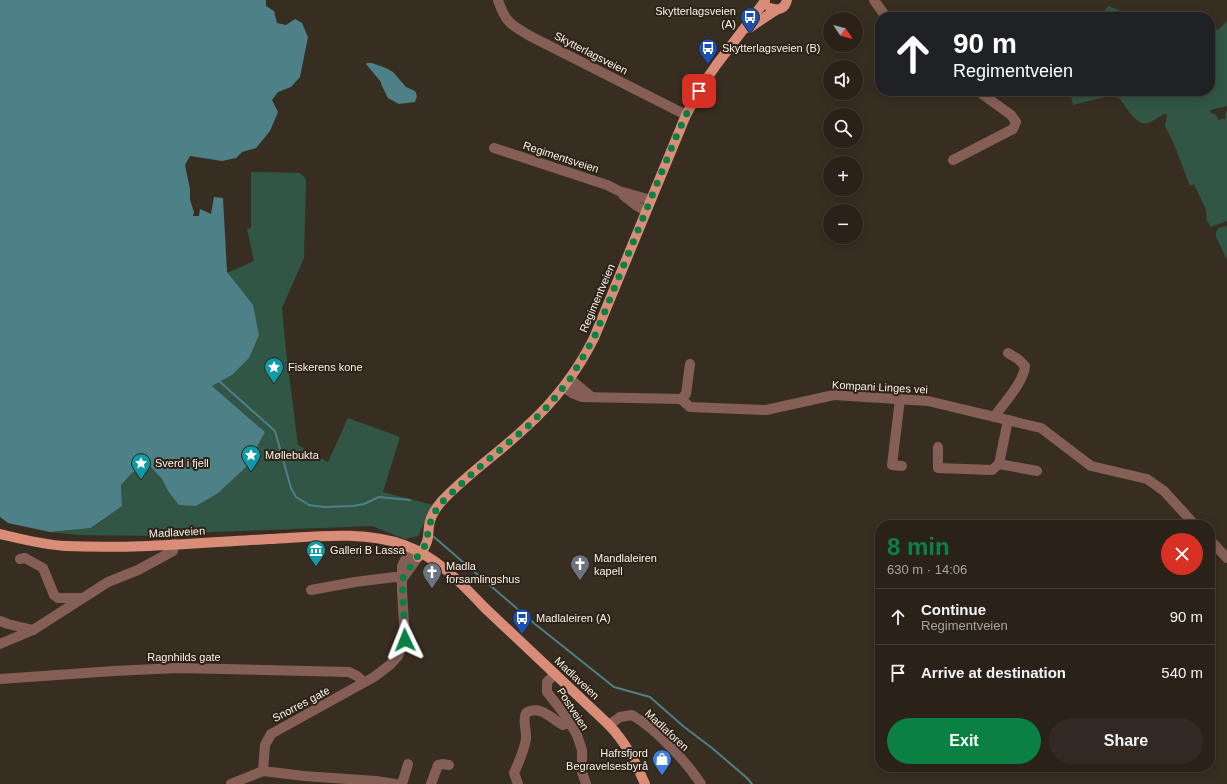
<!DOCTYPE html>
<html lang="en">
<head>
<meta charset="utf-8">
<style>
  body { margin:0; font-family:Arial,sans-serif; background:#322a22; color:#f1f3f6; height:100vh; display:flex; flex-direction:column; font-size:15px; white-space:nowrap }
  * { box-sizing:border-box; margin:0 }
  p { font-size:13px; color:#a5a4a2 }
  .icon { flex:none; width:22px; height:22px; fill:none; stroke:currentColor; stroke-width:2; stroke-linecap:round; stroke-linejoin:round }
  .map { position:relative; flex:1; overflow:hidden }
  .panel { position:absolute; left:875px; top:520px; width:340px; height:252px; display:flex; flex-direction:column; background:#2a2219; border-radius:16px; box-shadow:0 2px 10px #0003,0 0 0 1px #463f38 }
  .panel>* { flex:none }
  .hud { position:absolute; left:875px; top:12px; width:340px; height:84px; border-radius:16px; box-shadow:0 2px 10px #0003,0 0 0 1px #463f38; background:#202124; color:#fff; overflow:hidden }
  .needle { width:26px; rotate:125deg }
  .controls { position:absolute; left:823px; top:12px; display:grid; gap:8px }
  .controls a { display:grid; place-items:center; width:40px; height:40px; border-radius:50%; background:#2a2219; box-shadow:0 2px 10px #0003,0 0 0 1px #463f38; font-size:20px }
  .pin { position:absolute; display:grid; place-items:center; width:34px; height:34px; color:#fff; margin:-17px; border-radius:8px; box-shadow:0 2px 6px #0006 }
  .me { position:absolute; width:44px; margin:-22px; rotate:358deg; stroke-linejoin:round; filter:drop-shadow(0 0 3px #0008) }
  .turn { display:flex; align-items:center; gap:14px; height:84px; padding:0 12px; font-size:18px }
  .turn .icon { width:52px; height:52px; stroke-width:2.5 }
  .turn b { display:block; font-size:28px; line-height:34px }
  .round { display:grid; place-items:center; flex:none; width:42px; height:42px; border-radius:21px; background:#322a22 }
  .summary { display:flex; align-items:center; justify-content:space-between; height:68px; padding:0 12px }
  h1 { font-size:24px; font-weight:800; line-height:30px; color:#0b8043 }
  .button { display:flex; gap:8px; margin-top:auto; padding:8px 12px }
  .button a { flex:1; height:46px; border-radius:24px; background:#0b8043; color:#fff; font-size:16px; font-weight:800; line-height:46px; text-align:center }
  .button a+a { background:#322a22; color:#f1f3f6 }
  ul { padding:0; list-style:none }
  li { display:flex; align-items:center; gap:12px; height:56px; padding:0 12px; border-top:1px solid #463f38 }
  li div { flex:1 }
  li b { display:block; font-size:15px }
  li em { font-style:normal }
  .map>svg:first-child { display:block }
</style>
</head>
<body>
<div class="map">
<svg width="1227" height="784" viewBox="0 0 1227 784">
  <rect width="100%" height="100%" fill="#382d21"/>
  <g fill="#315645">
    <polygon points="1109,6 1135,17 1098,17"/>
    <path d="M1227 21V106L1210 110 1211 113C1216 114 1217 115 1218 120L1226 118 1225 114 1227 110V221L1211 227 1207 221 1206 210 1194 184 1190 186 1174 144 1165 126 1167 114H1164C1159 117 1153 121 1148 123 1136 127 1126 106 1119 98L1109 96 1073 105 1070 91H1210V29L1218 30Z"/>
    <polygon points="251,172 300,173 306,179 304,258 282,308 286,351 298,445 328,462 348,418 400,437 383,492 433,505 418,536 405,539 372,526 213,532 158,536 77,535 50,532 92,528 122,506 121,485 132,473 149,465 162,479 168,491 265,432 212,386 232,375 232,278 227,273 254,261 247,229 251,228"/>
    <polygon points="1227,226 1227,260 1216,237 1216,232 1219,228"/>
  </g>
  <g fill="#4e8088">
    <polygon points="0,0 266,0 266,6 274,11 277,23 286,25 295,19 302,23 308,37 300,77 291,87 278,92 272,100 278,112 270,131 256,148 242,152 236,158 222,161 190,156 185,165 190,189 190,200 194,212 193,216 199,216 200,209 211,214 214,197 223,198 227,272 253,305 259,335 249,358 232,375 212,386 265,432 246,467 218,493 196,506 179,505 168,491 162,479 149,465 132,473 121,485 122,506 91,528 50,532 8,523 0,517"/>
    <polygon points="367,63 372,63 386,68 393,72 406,87 415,91 417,96 415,102 399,104 388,98 381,84 381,82 366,64"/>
  </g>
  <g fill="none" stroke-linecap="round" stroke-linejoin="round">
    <g stroke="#4e8088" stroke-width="2">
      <polyline points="219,381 275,431 291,488 296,497 309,505 324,507 353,506 364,504 379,497 410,500"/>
      <polyline points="434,537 535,624 614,687 650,697 683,726 712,748 747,778 752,784"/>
    </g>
    <g stroke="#855f55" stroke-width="10">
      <path d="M498 0C505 22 511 25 530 36L686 115"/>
      <polyline points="874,0 886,17"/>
      <polyline points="494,148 607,185 619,191 651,200"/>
      <polyline points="953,160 1013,129 1016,122 1011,115 978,91"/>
      <polyline points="623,195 637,206 646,211"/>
      <polyline points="570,379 592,397"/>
      <polyline points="564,387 572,393 582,397 681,399 686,394 690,364"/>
      <polyline points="681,399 690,407 766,410 834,395 928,401 1041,428 1091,466 1147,479 1164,491 1195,525"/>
      <polyline points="900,399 892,465 902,466"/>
      <path d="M994 417C1003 404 1024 382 1025 366L1018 359 1008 353"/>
      <polyline points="938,447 938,468 992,470 999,464 1008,420"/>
      <polyline points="999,464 1037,471"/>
      <polyline points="1210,540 1227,558"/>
      <polyline points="20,559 25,558 43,568 54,595 58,598 82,598"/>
      <polyline points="402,579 418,557"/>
      <polyline points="311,590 355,582 395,577 402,579"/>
      <polyline points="0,621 8,624 33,630"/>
      <polyline points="0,644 33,630 108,582 138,570 173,551 174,544"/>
      <polyline points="555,674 547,682 547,692 565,715 577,735 582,750 582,772 586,784"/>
      <polyline points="0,679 114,671 177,668 349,672 357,676 364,682"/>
      <path d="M609 725 620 717 632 715C656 729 686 761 701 784"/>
      <polyline points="231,784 263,771"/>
      <polyline points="395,784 376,781 304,776 263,771 265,745 271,734 374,677 391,664 398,656 405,640 402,591 402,566 405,560 411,554"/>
      <polyline points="400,784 403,781 408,764"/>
      <polyline points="431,784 438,765 442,764 449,765"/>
      <path d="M518 784 514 773C519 762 524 751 526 739 527 730 522 721 526 713 539 704 552 719 563 725L570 723"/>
    </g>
    <g stroke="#d98d78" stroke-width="10">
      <path d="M770 8C778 11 785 9 787 0"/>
      <polyline points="749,28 776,10"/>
      <path d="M0 534C21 539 44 545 66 546 133 549 201 543 269 539 312 537 364 530 404 545 437 557 461 583 485 608L609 725C626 743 635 761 645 784"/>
      <path d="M418 557C421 553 424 549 426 544 429 538 428 533 429 526 430 518 435 509 441 502 467 474 499 453 526 427 555 401 577 372 594 338L686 115 703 84 717 64 765 1"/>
    </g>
  </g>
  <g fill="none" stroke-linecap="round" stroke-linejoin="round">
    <polyline stroke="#0b8043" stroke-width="7" stroke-dasharray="0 12.6" points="405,640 402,579 426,544 429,526 434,513 442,502 476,470 527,427 549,405 570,379 594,338 676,137 686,115 699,91"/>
  </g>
  <defs>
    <symbol id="bus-pin" viewBox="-11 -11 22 30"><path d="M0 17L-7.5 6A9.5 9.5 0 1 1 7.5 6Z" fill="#1a4fb4" stroke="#2e2318"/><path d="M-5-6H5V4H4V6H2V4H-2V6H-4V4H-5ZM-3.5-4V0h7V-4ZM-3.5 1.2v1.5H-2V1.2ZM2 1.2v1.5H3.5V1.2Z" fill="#fff"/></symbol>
    <symbol id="sight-pin" viewBox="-11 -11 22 30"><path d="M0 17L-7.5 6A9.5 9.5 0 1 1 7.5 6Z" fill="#0f9aa8" stroke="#2e2318"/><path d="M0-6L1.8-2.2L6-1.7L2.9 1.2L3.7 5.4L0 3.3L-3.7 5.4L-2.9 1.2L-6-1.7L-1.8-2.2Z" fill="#fff"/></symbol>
    <symbol id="museum-pin" viewBox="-11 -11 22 30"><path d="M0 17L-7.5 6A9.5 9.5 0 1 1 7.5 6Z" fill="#0f9aa8" stroke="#2e2318"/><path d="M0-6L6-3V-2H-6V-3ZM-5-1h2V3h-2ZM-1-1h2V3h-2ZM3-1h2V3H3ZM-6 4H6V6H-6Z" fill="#fff"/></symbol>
    <symbol id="church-pin" viewBox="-11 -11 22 30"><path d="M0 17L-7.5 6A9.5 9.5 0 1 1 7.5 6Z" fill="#6b7280" stroke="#2e2318"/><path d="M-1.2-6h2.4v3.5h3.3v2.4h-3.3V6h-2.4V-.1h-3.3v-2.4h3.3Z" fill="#fff"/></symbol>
    <symbol id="shop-pin" viewBox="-11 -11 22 30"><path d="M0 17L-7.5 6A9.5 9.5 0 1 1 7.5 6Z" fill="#3f7fe0" stroke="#2e2318"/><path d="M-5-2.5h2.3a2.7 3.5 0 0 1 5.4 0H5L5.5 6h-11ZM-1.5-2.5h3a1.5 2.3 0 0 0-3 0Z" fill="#fff"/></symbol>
  </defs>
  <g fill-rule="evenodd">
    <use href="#bus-pin" x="739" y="6" width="22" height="30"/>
    <use href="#bus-pin" x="697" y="37" width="22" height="30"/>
    <use href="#sight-pin" x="263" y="356" width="22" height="30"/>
    <use href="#sight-pin" x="240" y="444" width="22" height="30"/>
    <use href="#sight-pin" x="130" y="452" width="22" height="30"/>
    <use href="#museum-pin" x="305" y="539" width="22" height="30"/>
    <use href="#church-pin" x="569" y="553" width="22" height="30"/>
    <use href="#church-pin" x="421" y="561" width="22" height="30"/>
    <use href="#bus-pin" x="511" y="607" width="22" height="30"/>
    <use href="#shop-pin" x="651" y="748" width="22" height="30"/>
  </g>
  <g text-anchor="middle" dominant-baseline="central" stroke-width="4" stroke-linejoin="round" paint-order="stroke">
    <g font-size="11" fill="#f9f1ea" stroke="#2e2318" text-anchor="start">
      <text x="736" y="11" text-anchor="end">Skytterlagsveien<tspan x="736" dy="13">(A)</tspan></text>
      <text x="722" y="48">Skytterlagsveien (B)</text>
      <text x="288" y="367">Fiskerens kone</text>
      <text x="265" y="455">Møllebukta</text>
      <text x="155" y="463">Sverd i fjell</text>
      <text x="330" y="550">Galleri B Lassa</text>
      <text x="594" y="558">Mandlaleiren<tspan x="594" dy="13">kapell</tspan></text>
      <text x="446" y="566">Madla<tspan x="446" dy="13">forsamlingshus</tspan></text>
      <text x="536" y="618">Madlaleiren (A)</text>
      <text x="648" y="753" text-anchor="end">Hafrsfjord<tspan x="648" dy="13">Begravelsesbyrå</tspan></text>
    </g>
    <g font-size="11" fill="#f9f1ea" stroke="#2e2318">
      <text transform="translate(591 53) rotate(27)">Skytterlagsveien</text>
      <text transform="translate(561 157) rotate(18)">Regimentsveien</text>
      <text transform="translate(597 298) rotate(-67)">Regimentveien</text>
      <text transform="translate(880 387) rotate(3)">Kompani Linges vei</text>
      <text transform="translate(177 532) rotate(-3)">Madlaveien</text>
      <text x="184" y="657">Ragnhilds gate</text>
      <text transform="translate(577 678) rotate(43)">Madlaveien</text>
      <text transform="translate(301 704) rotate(-28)">Snorres gate</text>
      <text transform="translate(573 709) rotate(57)">Postveien</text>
      <text transform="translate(667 730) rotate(43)">Madlaforen</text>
    </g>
  </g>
</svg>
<div class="controls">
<a><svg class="needle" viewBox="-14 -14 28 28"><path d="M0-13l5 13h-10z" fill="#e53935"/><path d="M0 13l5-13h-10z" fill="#a5a4a2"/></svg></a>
<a><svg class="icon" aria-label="sound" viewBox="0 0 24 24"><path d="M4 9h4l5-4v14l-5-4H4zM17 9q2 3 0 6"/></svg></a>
<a><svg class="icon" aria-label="search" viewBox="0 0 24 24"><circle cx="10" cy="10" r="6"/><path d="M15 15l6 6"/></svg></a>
<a>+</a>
<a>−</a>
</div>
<div class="pin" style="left:699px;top:91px;background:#d93025"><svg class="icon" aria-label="arrive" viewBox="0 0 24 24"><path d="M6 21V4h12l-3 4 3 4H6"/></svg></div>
<svg class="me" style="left:405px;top:640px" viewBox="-20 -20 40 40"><path d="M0-17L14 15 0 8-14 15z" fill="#0b8043" stroke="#fff" stroke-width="4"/></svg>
<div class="hud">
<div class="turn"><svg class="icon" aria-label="ahead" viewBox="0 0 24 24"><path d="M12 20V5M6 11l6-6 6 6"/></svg><div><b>90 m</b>Regimentveien</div></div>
</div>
<section class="panel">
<div class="summary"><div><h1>8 min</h1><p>630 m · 14:06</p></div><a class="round" style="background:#d93025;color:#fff"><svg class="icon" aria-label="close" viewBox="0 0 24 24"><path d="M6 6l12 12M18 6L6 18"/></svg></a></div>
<ul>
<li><svg class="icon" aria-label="ahead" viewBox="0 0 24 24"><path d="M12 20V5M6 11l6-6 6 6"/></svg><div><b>Continue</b><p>Regimentveien</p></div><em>90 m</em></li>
<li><svg class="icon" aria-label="arrive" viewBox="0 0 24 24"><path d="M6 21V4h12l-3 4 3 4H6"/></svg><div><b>Arrive at destination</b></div><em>540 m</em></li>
</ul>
<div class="button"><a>Exit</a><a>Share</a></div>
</section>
</div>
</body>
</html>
